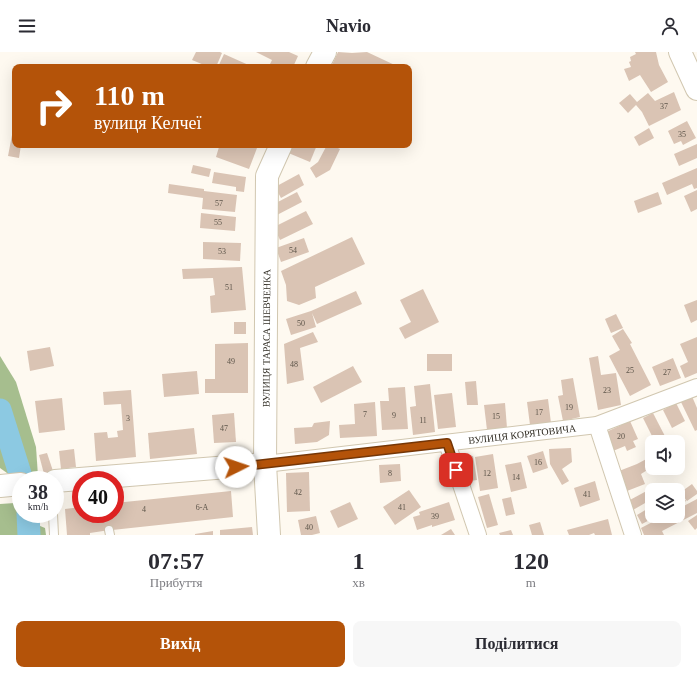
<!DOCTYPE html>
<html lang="uk">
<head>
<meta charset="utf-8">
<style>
  body { margin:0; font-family:Georgia,serif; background:#f7f7f7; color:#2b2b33; height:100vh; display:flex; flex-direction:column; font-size:15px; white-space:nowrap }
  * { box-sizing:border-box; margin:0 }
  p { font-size:13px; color:#7c7c81 }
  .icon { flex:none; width:22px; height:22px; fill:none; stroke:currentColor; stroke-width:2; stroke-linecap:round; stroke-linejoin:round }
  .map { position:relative; height:483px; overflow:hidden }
  .panel { display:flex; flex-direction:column; background:#fff; flex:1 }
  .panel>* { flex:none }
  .top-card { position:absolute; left:12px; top:12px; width:400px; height:84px; border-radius:8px; box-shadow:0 4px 16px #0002; background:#b45309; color:#fff; overflow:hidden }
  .tools { position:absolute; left:645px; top:383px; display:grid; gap:8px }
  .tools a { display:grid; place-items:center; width:40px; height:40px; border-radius:8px; background:#fff; box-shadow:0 4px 16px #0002; font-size:20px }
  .speed { position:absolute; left:12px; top:419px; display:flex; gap:8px; font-size:20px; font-weight:700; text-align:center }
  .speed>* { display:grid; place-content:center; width:52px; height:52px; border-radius:50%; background:#fff; box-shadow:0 4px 16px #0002; line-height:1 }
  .speed small { font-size:10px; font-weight:400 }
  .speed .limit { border:6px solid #d22; background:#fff; color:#111 }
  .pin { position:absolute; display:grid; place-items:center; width:34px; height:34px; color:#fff; margin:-17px; border-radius:8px; box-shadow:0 2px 6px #0006 }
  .me { position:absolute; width:44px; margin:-22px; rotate:86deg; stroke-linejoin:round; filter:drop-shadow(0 0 3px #0008) }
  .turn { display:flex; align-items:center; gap:14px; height:84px; padding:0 16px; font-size:18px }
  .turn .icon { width:52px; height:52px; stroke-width:2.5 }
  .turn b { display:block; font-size:28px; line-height:34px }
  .eta { display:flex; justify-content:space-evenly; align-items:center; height:68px; text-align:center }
  .eta b { font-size:24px; font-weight:700; line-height:28px }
  .primary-button { display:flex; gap:8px; margin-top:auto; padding:8px 16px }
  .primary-button a { flex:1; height:46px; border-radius:8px; background:#b45309; color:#fff; font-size:16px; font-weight:700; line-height:46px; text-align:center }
  .primary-button a+a { background:#f7f7f7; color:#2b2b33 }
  header { display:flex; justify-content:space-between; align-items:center; height:52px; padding:0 16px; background:#fff; font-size:18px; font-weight:700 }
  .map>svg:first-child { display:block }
</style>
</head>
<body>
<header><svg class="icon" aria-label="menu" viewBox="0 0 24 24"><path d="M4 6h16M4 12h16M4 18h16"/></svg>Navio<svg class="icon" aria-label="person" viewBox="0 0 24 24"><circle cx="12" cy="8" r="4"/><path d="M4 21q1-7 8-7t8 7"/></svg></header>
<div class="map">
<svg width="697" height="483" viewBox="0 0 697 483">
  <rect width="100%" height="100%" fill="#fef9f0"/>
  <g fill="#a6be8e">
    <polygon points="0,304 16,330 36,395 38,424 14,426 0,416"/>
    <polygon points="15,451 23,467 45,476 46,483 0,483 0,452"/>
  </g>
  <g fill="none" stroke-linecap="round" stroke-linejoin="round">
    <g stroke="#8cc9e2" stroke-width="23">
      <polyline points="0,358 22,428"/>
      <polyline points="28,462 29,483"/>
    </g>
  </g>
  <g fill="#dac4b4">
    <polygon points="196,0 220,0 222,1 216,15 209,15 192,8"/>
    <polygon points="256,0 289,0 298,4 293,15 271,15 269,14 272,8"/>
    <polygon points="338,0 352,1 367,0 399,15 331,15"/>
    <polygon points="635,0 656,0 659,13 668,30 651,40 640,23 629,29 624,17 631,15 629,10 631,9 630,5 636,2"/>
    <polygon points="224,2 253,15 218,15"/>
    <polygon points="674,40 681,58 649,74 642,60 636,53 628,61 619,51 630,42 637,50 648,41 655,49"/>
    <polygon points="687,69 696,86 683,93 681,89 674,92 668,79"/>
    <polygon points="649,76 654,86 639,94 634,85"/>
    <polygon points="12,83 15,83 15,93 21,93 19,106 8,104"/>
    <polygon points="697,92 697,106 679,114 674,102"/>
    <polygon points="215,93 250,93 257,96 249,117 216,105 219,95"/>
    <polygon points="289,93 317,93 310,110 286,100"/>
    <polygon points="327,93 332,93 340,97 330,118 316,126 310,116 318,110"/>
    <polygon points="193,113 211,117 209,125 191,121"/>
    <polygon points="697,116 697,136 694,137 692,132 667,143 662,131"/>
    <polygon points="214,120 246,125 244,140 236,139 236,135 212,131"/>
    <polygon points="299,122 304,133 281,146 275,135"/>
    <polygon points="169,132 204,137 204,139 237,143 235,160 202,157 203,146 168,141"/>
    <polygon points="697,138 697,157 691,160 684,144"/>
    <polygon points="297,140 302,150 275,164 274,152"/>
    <polygon points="658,140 662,152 638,161 634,149"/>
    <polygon points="306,159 313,172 280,188 274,175"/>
    <polygon points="201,161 236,165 235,179 200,176"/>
    <polygon points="352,185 365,212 315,235 316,246 299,253 287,249 286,233 281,219"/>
    <polygon points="304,186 309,200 281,210 276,196"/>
    <polygon points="203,190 241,191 240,209 203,207"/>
    <polygon points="242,215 246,258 211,261 210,244 215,243 213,226 183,227 182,217"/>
    <polygon points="423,237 439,270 405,287 399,276 411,270 400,248"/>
    <polygon points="356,239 362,252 317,272 312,261 316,275 291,283 286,267 311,259"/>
    <polygon points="697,248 697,268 691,271 684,253"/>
    <polygon points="616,262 623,276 611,281 605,267"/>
    <rect x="234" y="270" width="12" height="12"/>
    <polygon points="623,277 632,291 630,292 651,333 630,344 609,304 620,298 612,284"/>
    <polygon points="313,280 318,290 300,296 304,328 287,332 284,292"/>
    <polygon points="697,285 697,321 685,326 680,314 688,310 680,292"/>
    <polygon points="248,291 248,341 205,341 205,327 215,327 215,292"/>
    <polygon points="50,295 54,314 30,319 27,299"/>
    <rect x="427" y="302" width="25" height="17"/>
    <polygon points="598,304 601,323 616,321 621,353 598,358 589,306"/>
    <polygon points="673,306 681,326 660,334 652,315"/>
    <polygon points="353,314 362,330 321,351 313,335"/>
    <polygon points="197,319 199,342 164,345 162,322"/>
    <polygon points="573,326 580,365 563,369 558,344 563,343 561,328"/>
    <polygon points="476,329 478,353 467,353 465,330"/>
    <polygon points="430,332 435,380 413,383 410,355 416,354 414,334"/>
    <polygon points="405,335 408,377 382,378 380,349 389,349 388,336"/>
    <polygon points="131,338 136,405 96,409 94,381 107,380 108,386 118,385 117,379 123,378 121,352 104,353 103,340"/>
    <polygon points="452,341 456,375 438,377 434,343"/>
    <polygon points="691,342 697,356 697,378 695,379 680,348"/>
    <polygon points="62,346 65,378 39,381 35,349"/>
    <polygon points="548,347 551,371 530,373 527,350"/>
    <polygon points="375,350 377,384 340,386 339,373 355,372 354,352"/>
    <polygon points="505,351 507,376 487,378 484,353"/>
    <polygon points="676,351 685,369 672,376 663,358"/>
    <polygon points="234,361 236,390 214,391 212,363"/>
    <polygon points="653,361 668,390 655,390 643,366"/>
    <polygon points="330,369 329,383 317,390 295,392 294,376 312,375 314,371"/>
    <polygon points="630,369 638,387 633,389 636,395 627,399 625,394 613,399 604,381"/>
    <polygon points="194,376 197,402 150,407 148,381"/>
    <polygon points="571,396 572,410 562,417 569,429 562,433 550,412 549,397"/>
    <polygon points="74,397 76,415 61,417 59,399"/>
    <polygon points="543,399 548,416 533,421 527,404"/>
    <polygon points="47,401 53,419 44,422 39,403"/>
    <polygon points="493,402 498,436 480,439 475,405"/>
    <polygon points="473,404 477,428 464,430 456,406"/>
    <polygon points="652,404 652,415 641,422 645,432 627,439 619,419 637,412"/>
    <polygon points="521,410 527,436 511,440 505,413"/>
    <polygon points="400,412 401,429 380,431 379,413"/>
    <polygon points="309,420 310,459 287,460 286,421"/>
    <polygon points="595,429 600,448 580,455 574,436"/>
    <polygon points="692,432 697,439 697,442 687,449 683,444 686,449 678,454 678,439 680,438 681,440"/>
    <polygon points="654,435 655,438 652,438 652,447 633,458 628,449"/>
    <polygon points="409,438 421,455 395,473 383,455"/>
    <polygon points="231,439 233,465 103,479 90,481 90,483 67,483 65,457 81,455 81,462 115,462 115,451"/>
    <polygon points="489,442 498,473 487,476 478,445"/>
    <polygon points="511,445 515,462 506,464 502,447"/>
    <polygon points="697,447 697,461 662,479 664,483 644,483 641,476 664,464 678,464 678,457"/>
    <polygon points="350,450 358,467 338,476 330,459"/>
    <polygon points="449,450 455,468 432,475 432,473 417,478 413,465 420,463 419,460"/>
    <polygon points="652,454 652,464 657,464 642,472 637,463"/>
    <polygon points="697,463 697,476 695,478 688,469"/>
    <polygon points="316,464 320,481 312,483 301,483 298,468"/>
    <polygon points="608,467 612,483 595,483 594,481 589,483 569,483 567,478"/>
    <polygon points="540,470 544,483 532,483 529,473"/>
    <polygon points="252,475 253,483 220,483 220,478"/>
    <polygon points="451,477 455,483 441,483"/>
    <polygon points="511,478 513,483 500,483 499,481"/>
    <polygon points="213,479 213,483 195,483 195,482"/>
  </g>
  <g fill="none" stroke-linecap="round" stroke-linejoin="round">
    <defs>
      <g id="lane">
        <polyline points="53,462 54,483"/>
        <polyline points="109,478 110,483"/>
      </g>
      <g id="street">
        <polyline points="597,373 633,483"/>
        <polyline points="447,391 478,483"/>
        <path id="s1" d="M265 412 597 373 697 335"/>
      </g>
      <g id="secondary">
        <polyline points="680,0 697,37"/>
        <polyline points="317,15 325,0"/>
        <polyline points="55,429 265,412"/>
        <polyline points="0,434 21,432"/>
        <path id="s2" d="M269 483 265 412 267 124 281 93"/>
      </g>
    </defs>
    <use href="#lane" stroke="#d1c7b0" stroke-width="10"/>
    <use href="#street" stroke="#d1c7b0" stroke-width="18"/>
    <use href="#secondary" stroke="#d1c7b0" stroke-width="24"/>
    <use href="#lane" stroke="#fff" stroke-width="8"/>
    <use href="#street" stroke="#fff" stroke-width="16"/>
    <use href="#secondary" stroke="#fff" stroke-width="22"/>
  </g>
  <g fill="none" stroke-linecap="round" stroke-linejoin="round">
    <defs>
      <polyline id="route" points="236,415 447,391 456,418"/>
    </defs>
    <use href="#route" stroke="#753606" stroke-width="10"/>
    <use href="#route" stroke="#b45309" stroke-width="7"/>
  </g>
  <g text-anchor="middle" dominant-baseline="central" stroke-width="4" stroke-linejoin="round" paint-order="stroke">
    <g font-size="8" fill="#5c5449">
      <text x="664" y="54">37</text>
      <text x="682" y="82">35</text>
      <text x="219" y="151">57</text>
      <text x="218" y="170">55</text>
      <text x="293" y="198">54</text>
      <text x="222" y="199">53</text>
      <text x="229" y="235">51</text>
      <text x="301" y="271">50</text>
      <text x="231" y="309">49</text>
      <text x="294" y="312">48</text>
      <text x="630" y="318">25</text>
      <text x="667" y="320">27</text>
      <text x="607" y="338">23</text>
      <text x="569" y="355">19</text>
      <text x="539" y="360">17</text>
      <text x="365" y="362">7</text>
      <text x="394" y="363">9</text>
      <text x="496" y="364">15</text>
      <text x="128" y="366">3</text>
      <text x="423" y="368">11</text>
      <text x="224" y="376">47</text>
      <text x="621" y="384">20</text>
      <text x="538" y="410">16</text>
      <text x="390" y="421">8</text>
      <text x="487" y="421">12</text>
      <text x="516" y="425">14</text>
      <text x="298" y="440">42</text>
      <text x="587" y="442">41</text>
      <text x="202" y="455">6-А</text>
      <text x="402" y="455">41</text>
      <text x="144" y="457">4</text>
      <text x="435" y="464">39</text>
      <text x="309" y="475">40</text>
    </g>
    <g font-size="10" fill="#322e25" stroke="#fff">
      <text stroke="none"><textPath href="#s2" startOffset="197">ВУЛИЦЯ ТАРАСА ШЕВЧЕНКА</textPath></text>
      <text stroke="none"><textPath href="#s1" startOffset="259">ВУЛИЦЯ КОРЯТОВИЧА</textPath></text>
    </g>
  </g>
</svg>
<div class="tools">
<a><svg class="icon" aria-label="sound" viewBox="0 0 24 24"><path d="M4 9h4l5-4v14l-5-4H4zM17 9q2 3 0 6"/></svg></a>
<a><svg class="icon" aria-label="layers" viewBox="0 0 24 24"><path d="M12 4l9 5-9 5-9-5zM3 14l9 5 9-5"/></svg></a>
</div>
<div class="speed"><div>38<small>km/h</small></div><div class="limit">40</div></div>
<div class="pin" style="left:456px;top:418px;background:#d93025"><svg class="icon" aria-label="arrive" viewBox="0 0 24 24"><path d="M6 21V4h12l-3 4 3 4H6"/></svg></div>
<svg class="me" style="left:236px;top:415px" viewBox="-20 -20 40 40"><circle r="19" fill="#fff"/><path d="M0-13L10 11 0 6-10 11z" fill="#b45309"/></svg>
<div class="top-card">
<div class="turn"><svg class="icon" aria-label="right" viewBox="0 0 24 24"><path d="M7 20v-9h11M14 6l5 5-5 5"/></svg><div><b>110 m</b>вулиця Келчеї</div></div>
</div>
</div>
<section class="panel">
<div class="eta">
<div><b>07:57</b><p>Прибуття</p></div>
<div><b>1</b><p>хв</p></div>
<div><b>120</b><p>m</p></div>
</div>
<div class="primary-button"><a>Вихід</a><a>Поділитися</a></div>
</section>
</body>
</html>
